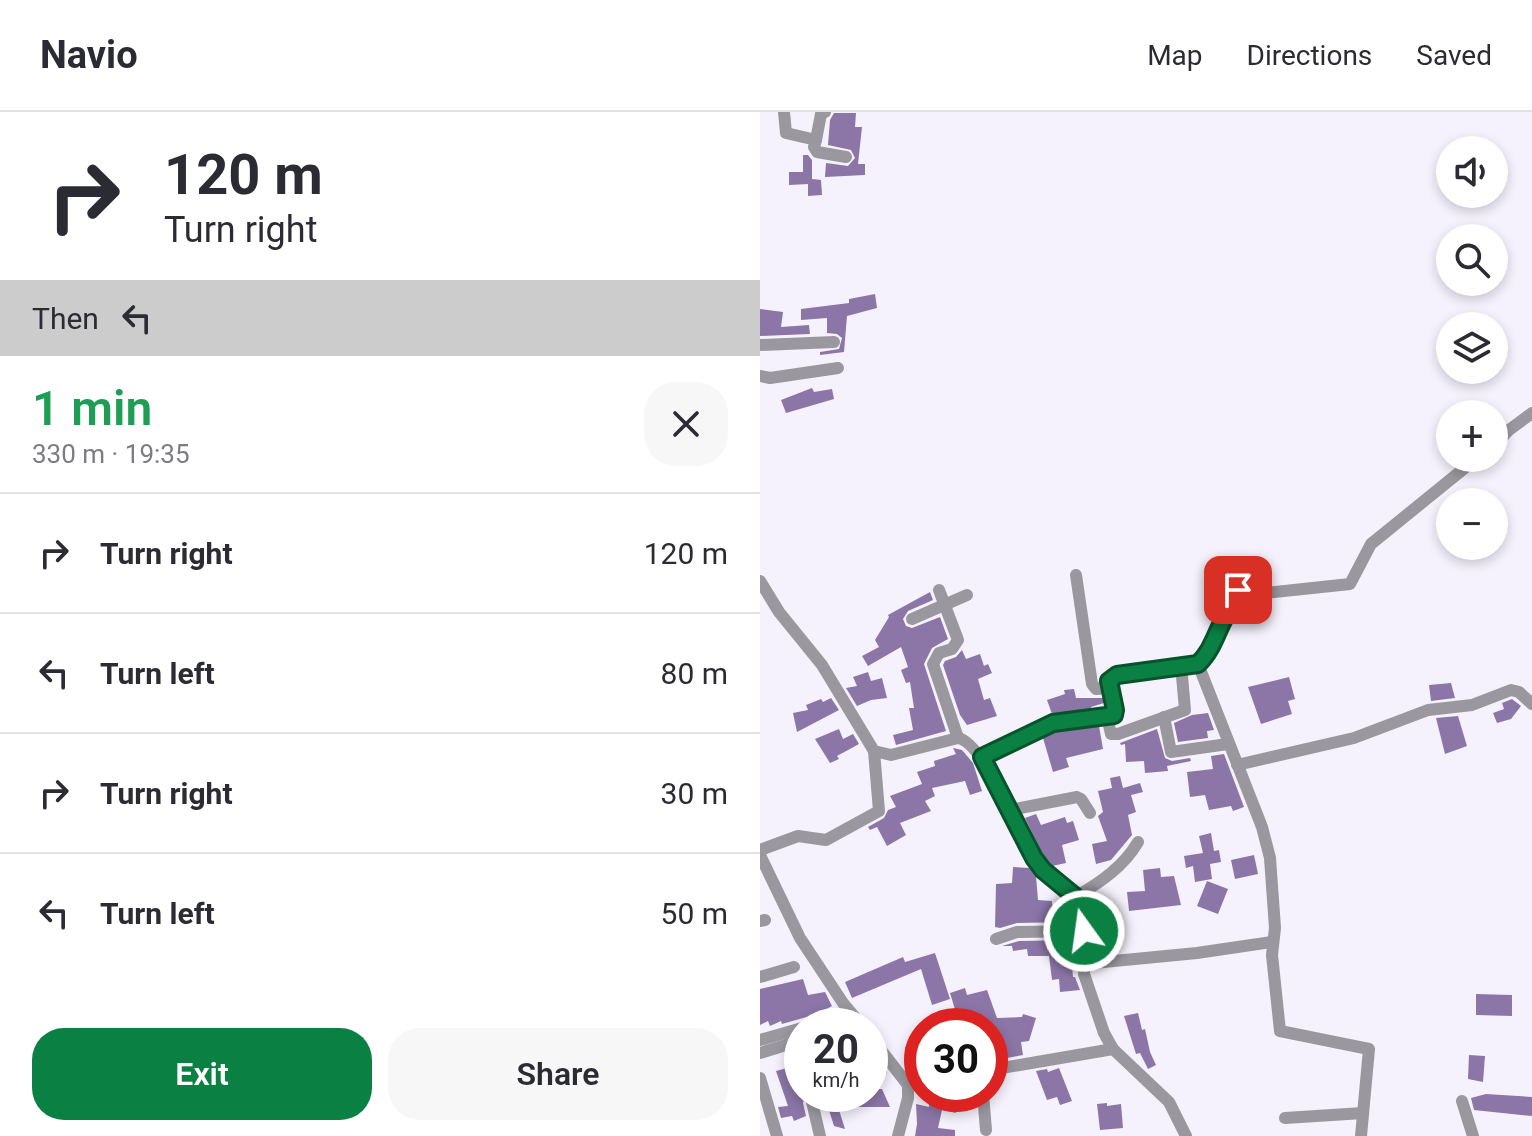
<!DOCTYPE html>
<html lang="en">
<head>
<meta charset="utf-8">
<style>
  body { margin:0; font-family:Roboto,sans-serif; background:#f7f7f7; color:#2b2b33; height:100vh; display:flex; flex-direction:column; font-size:30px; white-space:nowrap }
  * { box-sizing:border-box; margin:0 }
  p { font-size:26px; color:#7c7c81 }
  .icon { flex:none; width:44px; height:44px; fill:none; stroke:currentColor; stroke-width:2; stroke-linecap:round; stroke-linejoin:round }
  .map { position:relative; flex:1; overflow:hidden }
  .panel { display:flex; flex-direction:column; background:#fff; width:760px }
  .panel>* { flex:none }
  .top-card { background:#fff; color:#2b2b33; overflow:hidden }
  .controls { position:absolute; left:676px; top:24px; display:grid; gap:16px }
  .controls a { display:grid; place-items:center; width:72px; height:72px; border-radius:50%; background:#fff; box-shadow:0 4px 12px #0003; font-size:40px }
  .speed { position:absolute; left:24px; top:896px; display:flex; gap:16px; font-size:40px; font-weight:700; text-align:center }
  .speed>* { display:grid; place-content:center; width:104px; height:104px; border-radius:50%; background:#fff; box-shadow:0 4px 12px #0003; line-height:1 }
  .speed small { font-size:20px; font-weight:400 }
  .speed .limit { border:12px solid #d22; background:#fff; color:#111 }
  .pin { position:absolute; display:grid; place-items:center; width:68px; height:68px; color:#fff; margin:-34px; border-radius:16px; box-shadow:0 4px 12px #0006 }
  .me { position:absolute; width:88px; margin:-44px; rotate:346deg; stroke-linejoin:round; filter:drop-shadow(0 0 6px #0008) }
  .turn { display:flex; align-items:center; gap:28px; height:168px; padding:0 32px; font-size:36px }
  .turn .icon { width:104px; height:104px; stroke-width:2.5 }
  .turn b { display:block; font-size:56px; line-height:68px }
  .then { display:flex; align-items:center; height:76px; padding:0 32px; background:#0003; gap:16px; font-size:30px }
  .round { display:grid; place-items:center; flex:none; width:84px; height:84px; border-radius:32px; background:#f7f7f7 }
  .headline { display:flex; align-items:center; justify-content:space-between; height:136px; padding:0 32px }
  h1 { font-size:48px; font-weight:600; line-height:60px; color:#1e9e55 }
  .button { display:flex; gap:16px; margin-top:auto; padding:16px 32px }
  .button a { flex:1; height:92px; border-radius:32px; background:#0b8043; color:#fff; font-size:32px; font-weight:600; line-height:92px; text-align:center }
  .button a+a { background:#f7f7f7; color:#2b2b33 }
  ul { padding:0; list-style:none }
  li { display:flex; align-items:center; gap:24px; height:120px; padding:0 32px; border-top:2px solid #e1e1e2 }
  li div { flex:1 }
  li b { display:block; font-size:30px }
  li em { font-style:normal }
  header { display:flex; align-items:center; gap:48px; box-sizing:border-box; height:112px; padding:0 40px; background:#fff; border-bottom:2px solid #e1e1e2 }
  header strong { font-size:38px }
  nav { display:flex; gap:44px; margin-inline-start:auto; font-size:28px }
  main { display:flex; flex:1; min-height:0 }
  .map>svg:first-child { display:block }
</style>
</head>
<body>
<header>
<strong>Navio</strong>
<nav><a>Map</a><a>Directions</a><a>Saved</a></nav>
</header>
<main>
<section class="panel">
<div class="top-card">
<div class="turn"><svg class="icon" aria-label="right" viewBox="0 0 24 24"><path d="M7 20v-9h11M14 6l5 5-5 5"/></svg><div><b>120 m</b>Turn right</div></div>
<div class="then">Then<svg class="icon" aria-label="left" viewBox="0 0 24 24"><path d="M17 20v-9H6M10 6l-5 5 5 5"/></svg></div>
</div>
<div class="headline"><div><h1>1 min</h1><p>330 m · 19:35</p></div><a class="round"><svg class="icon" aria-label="close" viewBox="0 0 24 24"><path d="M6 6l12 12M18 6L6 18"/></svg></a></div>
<ul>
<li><svg class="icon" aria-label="right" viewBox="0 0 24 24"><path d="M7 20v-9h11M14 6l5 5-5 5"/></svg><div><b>Turn right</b></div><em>120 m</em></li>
<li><svg class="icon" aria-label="left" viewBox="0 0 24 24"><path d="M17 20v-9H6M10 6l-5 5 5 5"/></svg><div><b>Turn left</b></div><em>80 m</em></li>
<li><svg class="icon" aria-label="right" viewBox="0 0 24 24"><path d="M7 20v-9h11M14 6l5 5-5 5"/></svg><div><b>Turn right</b></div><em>30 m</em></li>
<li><svg class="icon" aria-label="left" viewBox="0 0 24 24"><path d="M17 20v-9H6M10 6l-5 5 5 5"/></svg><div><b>Turn left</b></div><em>50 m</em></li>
</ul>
<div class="button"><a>Exit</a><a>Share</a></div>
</section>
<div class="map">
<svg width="772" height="1024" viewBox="0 0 772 1024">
  <rect width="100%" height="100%" fill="#f6f2fd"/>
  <g fill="#8b76a7">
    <polygon points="74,1 96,1 95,15 102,15 98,52 105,52 105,63 65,65 66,51 88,54 95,46 91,38 68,33 70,8"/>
    <polygon points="43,43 48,43 52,48 52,67 61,68 62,83 48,84 48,72 29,73 29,60 43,60"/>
    <polygon points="115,182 117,196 87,204 84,240 60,243 60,240 79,237 82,226 77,222 67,221 67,206 41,208 41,197 89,191 89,187"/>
    <polygon points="0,197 23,200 21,215 49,213 50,222 0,224"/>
    <polygon points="52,276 54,280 72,277 74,287 26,301 21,288"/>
    <polygon points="170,480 173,488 148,499 143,507 146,514 152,516 180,505 188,527 172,536 164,552 186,619 136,633 133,623 153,618 149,596 154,596 150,570 146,571 141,558 148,555 141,535 108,554 102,544 119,535 115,528 129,505 128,503"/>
    <polygon points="202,538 206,547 220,542 224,554 228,552 232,561 218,567 224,588 230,586 237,604 207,613 200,603 183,553 185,549 196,545"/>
    <polygon points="108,560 111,569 122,566 127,586 111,588 97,594 86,576 97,574 93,565"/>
    <polygon points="529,565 535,587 528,589 532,602 501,612 488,575"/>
    <polygon points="691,571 695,586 671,589 669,573"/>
    <polygon points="314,577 316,586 343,586 344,591 331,595 331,597 292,602 287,588 305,582 304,578"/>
    <polygon points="71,586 79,598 37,620 33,601 48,598 46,593 61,587 63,590"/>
    <polygon points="752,587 761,594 751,607 737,611 733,601 744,597 742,591"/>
    <polygon points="448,601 454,618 447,619 448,626 418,630 414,611 432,603"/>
    <polygon points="698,604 707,634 685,642 676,606"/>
    <polygon points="339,614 343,637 306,646 309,655 293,660 283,626 296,620"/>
    <polygon points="79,617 83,627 93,622 99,632 77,644 79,647 70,651 55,627"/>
    <polygon points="397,617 405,646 412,649 430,646 431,649 407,654 408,659 385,661 384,649 366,650 365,632 361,633 360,631"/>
    <polygon points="193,636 202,638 213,651 222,679 210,683 205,669 172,676 175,684 165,689 171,699 140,711 146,723 127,734 117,715 110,718 108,715 124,706 128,698 136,695 130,684 162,672 157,660 175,654 174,649 196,642"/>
    <polygon points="464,642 484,695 473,699 471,694 449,698 445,683 430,685 427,660 453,657 451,644"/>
    <polygon points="360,664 363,676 380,671 383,680 371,683 376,700 368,703 372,723 351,748 336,752 332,732 347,729 338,704 343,700 338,679 352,676 350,666"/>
    <polygon points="276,702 281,713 305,705 307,711 313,709 319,728 302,733 306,751 292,754 282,741 265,706"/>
    <polygon points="451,721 454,739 459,738 461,750 450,752 452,767 435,770 433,754 426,756 424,744 443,741 439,724"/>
    <polygon points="494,743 498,762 475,767 471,748"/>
    <polygon points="253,755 270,756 276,764 278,788 292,789 292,793 306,794 304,806 314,808 314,810 257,811 240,816 235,815 236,772 252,771"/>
    <polygon points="400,756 401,765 414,764 421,793 369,799 367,780 385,779 383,758"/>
    <polygon points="447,769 468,777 458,802 437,794"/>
    <polygon points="315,828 315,843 311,843 313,865 315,865 320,878 300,880 299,867 292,868 289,844 268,844 267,837 253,839 252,834 242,834 259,829"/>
    <polygon points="175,841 190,887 172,893 161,857 92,886 85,870 143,845 145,850"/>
    <polygon points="43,867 48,883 65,880 72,894 57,902 22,912 21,909 10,914 8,909 0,913 0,877"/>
    <polygon points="205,876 207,883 227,878 237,906 262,905 263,902 276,906 269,929 261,930 263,943 230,949 230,914 173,914 197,904 190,881"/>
    <polygon points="716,882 752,883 752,904 716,903"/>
    <polygon points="378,901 382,918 385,917 390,940 396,953 388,957 380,941 376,942 364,904"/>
    <polygon points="162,930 162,955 149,958 145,935"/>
    <polygon points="709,943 725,944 723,970 708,967"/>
    <polygon points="42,952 42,982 45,983 43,991 46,1004 34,1009 32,1004 21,1006 18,995 28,994 16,959"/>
    <polygon points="299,956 312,989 300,993 297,985 287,988 276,959 287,957 288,960"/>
    <polygon points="110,977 122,977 130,995 98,995 98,990 79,998 85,1017 74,1014 67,992 62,993 63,983 110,982"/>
    <polygon points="168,982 193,982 196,1001 182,998 178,1016 195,1018 195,1024 155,1024 157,1012 156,992 169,995"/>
    <polygon points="726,982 772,985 772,1004 714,998 711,986"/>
    <polygon points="347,991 347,994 361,992 363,1016 340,1018 337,992"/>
  </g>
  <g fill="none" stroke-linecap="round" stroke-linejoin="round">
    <g stroke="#9a979f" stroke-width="12">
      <polyline points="24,0 26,21 56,28 54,35 57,40 86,45"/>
      <polyline points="56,28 61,2 65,0"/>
      <polyline points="0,233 74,230"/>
      <polyline points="0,264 10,266 78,256"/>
      <polyline points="734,334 749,318 772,301"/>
      <polyline points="316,463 332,572 336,577 350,576"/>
      <path d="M456 466C469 470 479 472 479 487"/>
      <path d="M0 469 19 500 62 553 114 639 131 643 198 626C221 629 263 722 274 746L283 758 323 791 324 862 344 921 353 937 409 990 426 1024"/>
      <polyline points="179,478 198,528 192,537 179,541 173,552 198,626"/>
      <polyline points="152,507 207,483"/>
      <polyline points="438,552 502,715 510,746 515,816 512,843 520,919 609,937 601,1024"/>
      <polyline points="347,605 351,622 358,622 425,598 421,553"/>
      <polyline points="404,605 411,640 468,632"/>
      <polyline points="222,645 293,611 354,603 355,598 349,569 352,565 397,556 438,552 453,535 463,504 479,487 505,481 590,472 611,432 717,346"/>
      <polyline points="477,653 594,626 668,598 712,593 751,578 759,580 772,592"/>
      <polyline points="250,698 317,685 321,687 330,701"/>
      <polyline points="0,738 38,724 66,728 119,699 114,639"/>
      <polyline points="0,743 40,826 83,891 102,914"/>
      <path d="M317 784C341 770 364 754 378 730"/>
      <polyline points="0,809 5,808"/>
      <polyline points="236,827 257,820 324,819"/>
      <polyline points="323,852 437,841 512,830"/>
      <polyline points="0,865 34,855"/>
      <polyline points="48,914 70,908"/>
      <polyline points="110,924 148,973 148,986 138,1024"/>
      <polyline points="0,928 42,916"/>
      <polyline points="0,941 42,928"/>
      <polyline points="230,958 353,937"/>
      <polyline points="110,962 121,959"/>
      <polyline points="0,966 17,1024"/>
      <polyline points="54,982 52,990 60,1024"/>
      <polyline points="223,982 226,1018"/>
      <polyline points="702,989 713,1024"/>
      <polyline points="525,1006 603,1001"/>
    </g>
  </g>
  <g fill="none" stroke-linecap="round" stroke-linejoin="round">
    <defs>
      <path id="route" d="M324 819 323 791 283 758 274 746 222 645 293 611 354 603 355 598 349 569 357 563 438 552C458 533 458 505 479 487L478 478"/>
    </defs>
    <use href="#route" stroke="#07532c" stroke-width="20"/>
    <use href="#route" stroke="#0b8043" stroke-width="14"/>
  </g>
</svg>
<div class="controls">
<a><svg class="icon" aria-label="sound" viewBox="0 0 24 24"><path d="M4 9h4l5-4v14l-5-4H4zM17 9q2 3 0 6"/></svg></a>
<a><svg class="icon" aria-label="search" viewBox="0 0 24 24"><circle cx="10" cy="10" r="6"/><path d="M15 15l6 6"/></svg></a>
<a><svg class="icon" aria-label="layers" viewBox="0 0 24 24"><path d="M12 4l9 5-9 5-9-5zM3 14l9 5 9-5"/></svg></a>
<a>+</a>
<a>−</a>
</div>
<div class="speed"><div>20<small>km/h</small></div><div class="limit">30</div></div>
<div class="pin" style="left:478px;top:478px;background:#d93025"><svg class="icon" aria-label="arrive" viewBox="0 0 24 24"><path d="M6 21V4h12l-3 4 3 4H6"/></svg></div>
<svg class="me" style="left:324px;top:819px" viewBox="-20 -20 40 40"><circle r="17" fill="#0b8043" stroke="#fff" stroke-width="3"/><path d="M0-11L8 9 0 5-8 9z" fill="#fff"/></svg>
</div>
</main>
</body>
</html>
